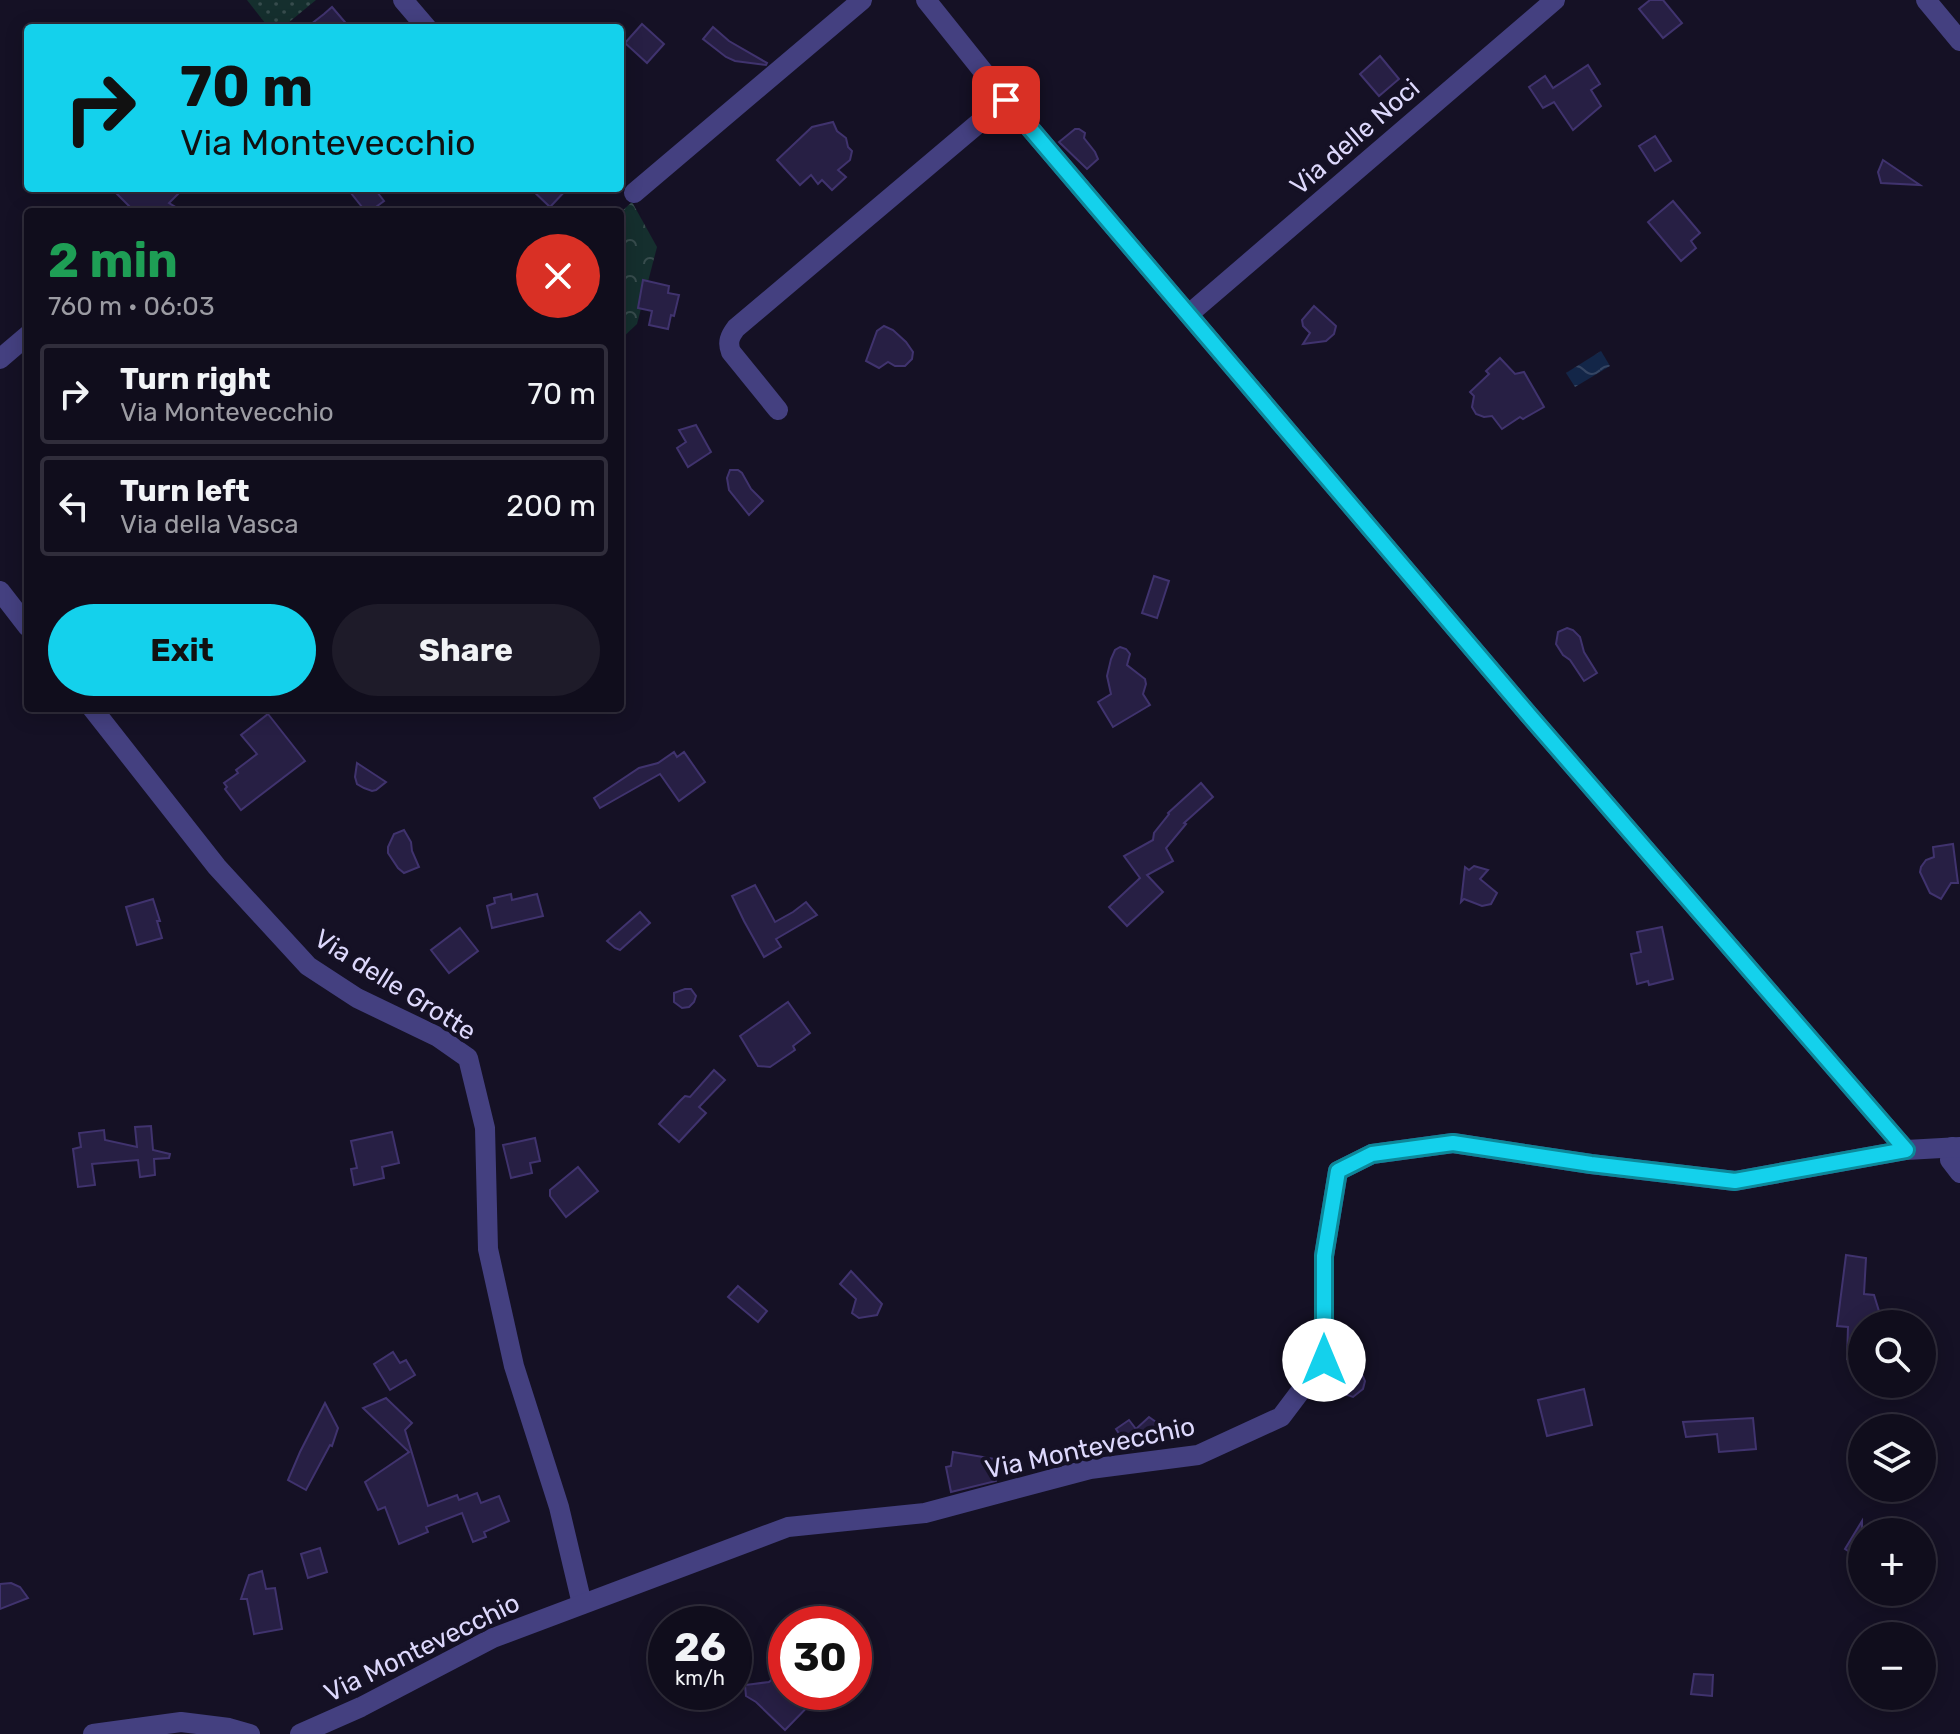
<!DOCTYPE html>
<html lang="en">
<head>
<meta charset="utf-8">
<style>
  body { margin:0; font-family:Rubik,sans-serif; background:#1e1b29; color:#f1f3f6; height:100vh; display:flex; flex-direction:column; font-size:30px; white-space:nowrap }
  * { box-sizing:border-box; margin:0 }
  p { font-size:26px; color:#9c9ca3 }
  .icon { flex:none; width:44px; height:44px; fill:none; stroke:currentColor; stroke-width:2; stroke-linecap:round; stroke-linejoin:round }
  .map { position:relative; flex:1; overflow:hidden }
  .sheet { position:absolute; left:24px; top:208px; width:600px; height:504px; display:flex; flex-direction:column; background:#100d1c; border-radius:8px; box-shadow:0 4px 20px #0003,0 0 0 2px #302d3b }
  .sheet>* { flex:none }
  .hud { position:absolute; left:24px; top:24px; width:600px; height:168px; border-radius:8px; box-shadow:0 4px 20px #0003,0 0 0 2px #302d3b; background:#14d1ec; color:#111; overflow:hidden }
  .tools { position:absolute; left:1848px; top:1310px; display:grid; gap:16px }
  .tools a { display:grid; place-items:center; width:88px; height:88px; border-radius:50%; background:#100d1c; box-shadow:0 4px 20px #0003,0 0 0 2px #302d3b; font-size:40px }
  .speed { position:absolute; left:648px; top:1606px; display:flex; gap:16px; font-size:40px; font-weight:700; text-align:center }
  .speed>* { display:grid; place-content:center; width:104px; height:104px; border-radius:50%; background:#100d1c; box-shadow:0 4px 20px #0003,0 0 0 2px #302d3b; line-height:1 }
  .speed small { font-size:20px; font-weight:400 }
  .speed .limit { border:12px solid #d22; background:#fff; color:#111 }
  .pin { position:absolute; display:grid; place-items:center; width:68px; height:68px; color:#fff; margin:-34px; border-radius:16px; box-shadow:0 4px 12px #0006 }
  .me { position:absolute; width:88px; margin:-44px; rotate:0deg; stroke-linejoin:round; filter:drop-shadow(0 0 6px #0008) }
  .turn { display:flex; align-items:center; gap:28px; height:168px; padding:0 24px; font-size:36px }
  .turn .icon { width:104px; height:104px; stroke-width:2.5 }
  .turn b { display:block; font-size:56px; line-height:68px }
  .round { display:grid; place-items:center; flex:none; width:84px; height:84px; border-radius:42px; background:#1e1b29 }
  .headline { display:flex; align-items:center; justify-content:space-between; height:136px; padding:0 24px }
  h1 { font-size:48px; font-weight:700; line-height:60px; color:#1e9e55 }
  .button { display:flex; gap:16px; margin-top:auto; padding:16px 24px }
  .button a { flex:1; height:92px; border-radius:48px; background:#14d1ec; color:#111; font-size:32px; font-weight:700; line-height:92px; text-align:center }
  .button a+a { background:#1e1b29; color:#f1f3f6 }
  ul { padding:0; list-style:none }
  li { display:flex; align-items:center; gap:24px; height:100px; margin:0 16px 12px; padding:0 8px; border:4px solid #302d3b; border-radius:8px }
  li div { flex:1 }
  li b { display:block; font-size:30px }
  li em { font-style:normal }
  .map>svg:first-child { display:block }
</style>
</head>
<body>
<div class="map">
<svg width="1960" height="1734" viewBox="0 0 1960 1734">
  <defs>
    <pattern id="grass-dots" width="8" height="8" patternUnits="userSpaceOnUse" patternTransform="scale(2)"><rect width="8" height="8" fill="#152f2e"/><path d="M2 2h.1M6 6h.1" fill="none" stroke="#374c4d" stroke-width="1.8" stroke-linecap="round"/></pattern>
    <pattern id="forest-crowns" width="20" height="18" patternUnits="userSpaceOnUse" patternTransform="scale(2)"><rect width="20" height="18" fill="#152f2e"/><path d="M2 6a3 3 0 1 1 6 0M12 15a3 3 0 1 1 6 0" fill="none" stroke="#374c4d"/></pattern>
    <pattern id="water-waves" width="16" height="10" patternUnits="userSpaceOnUse" patternTransform="scale(2)"><rect width="16" height="10" fill="#132648"/><path d="M0 5q4-4 8 0t8 0" fill="none" stroke="#354563"/></pattern>
  </defs>
  <rect width="100%" height="100%" fill="#151125"/>
  <polygon fill="url(#grass-dots)" points="247,0 316,0 282,28 269,28"/>
  <polygon fill="url(#forest-crowns)" points="632,202 657,247 637,324 620,340 620,213"/>
  <polygon fill="url(#water-waves)" points="1601,351 1610,366 1575,387 1566,373"/>
  <g fill="#271f44" stroke="#40336e" stroke-width="2">
    <polygon points="1650,0 1663,0 1682,23 1663,38 1639,9"/>
    <polygon points="332,7 350,28 306,28 324,14"/>
    <polygon points="642,24 664,44 647,63 625,43"/>
    <polygon points="713,27 729,41 767,63 766,65 735,61 726,57 703,39"/>
    <polygon points="1380,56 1399,79 1379,96 1360,74"/>
    <polygon points="1588,65 1600,84 1591,90 1601,106 1573,130 1554,102 1543,108 1529,87 1545,76 1553,88"/>
    <polygon points="833,122 837,131 846,138 848,147 852,151 850,160 838,170 846,177 832,190 822,180 818,184 811,175 800,185 777,160 812,127"/>
    <polygon points="1075,129 1079,129 1085,133 1084,138 1095,152 1098,159 1087,169 1059,142"/>
    <polygon points="1655,136 1671,161 1655,171 1639,146"/>
    <polygon points="1883,160 1920,185 1881,183 1878,172"/>
    <polygon points="111,188 184,188 169,203 184,212 135,212"/>
    <polygon points="347,188 374,188 384,201 369,212 366,212"/>
    <polygon points="530,188 568,188 550,207"/>
    <polygon points="1673,201 1700,233 1691,241 1696,248 1681,261 1648,222"/>
    <polygon points="643,280 669,286 668,293 679,295 674,316 671,315 668,329 649,325 652,311 638,308"/>
    <polygon points="1314,306 1336,326 1334,334 1326,341 1303,344 1310,333 1303,326 1302,320"/>
    <polygon points="884,326 893,330 906,342 913,352 912,359 905,366 895,366 888,362 879,368 866,361 877,331"/>
    <polygon points="1500,358 1515,374 1524,372 1544,407 1523,419 1520,417 1502,429 1492,416 1484,417 1476,414 1472,407 1474,396 1470,392 1489,374 1486,371"/>
    <polygon points="696,425 711,452 688,467 677,448 686,442 679,430"/>
    <polygon points="730,470 738,470 742,473 751,489 763,501 749,515 729,490 727,478"/>
    <polygon points="1154,576 1169,581 1157,618 1142,613"/>
    <polygon points="1567,628 1573,630 1580,637 1584,652 1597,673 1584,681 1570,660 1563,655 1556,644 1558,632"/>
    <polygon points="1120,647 1126,649 1130,654 1127,665 1145,679 1146,684 1143,694 1150,705 1113,727 1098,702 1111,694 1107,676 1111,659 1115,650"/>
    <polygon points="268,714 305,761 241,810 225,789 227,787 224,783 238,773 236,770 257,754 241,735"/>
    <polygon points="674,752 677,757 684,752 705,782 679,801 660,774 600,808 594,798 639,768 658,763"/>
    <polygon points="357,763 386,782 376,790 372,791 364,788 357,784 355,777"/>
    <polygon points="1201,783 1213,797 1184,823 1186,824 1166,848 1173,861 1147,875 1163,892 1127,926 1109,907 1140,878 1124,856 1153,840 1154,833 1169,814 1168,813"/>
    <polygon points="404,830 411,842 412,851 419,867 404,873 398,868 388,853 388,847 394,834"/>
    <polygon points="1953,844 1958,883 1951,883 1941,899 1930,893 1920,872 1921,867 1926,860 1934,857 1933,847"/>
    <polygon points="1474,866 1488,870 1480,879 1497,893 1491,904 1482,906 1464,899 1461,902 1465,867 1469,870"/>
    <polygon points="755,885 775,922 793,912 806,902 817,915 776,939 781,947 764,957 744,921 732,896"/>
    <polygon points="511,894 512,900 537,894 543,916 492,928 487,906 495,903 494,898"/>
    <polygon points="153,899 160,921 157,921 162,938 137,945 126,907"/>
    <polygon points="640,912 650,923 620,950 615,948 607,941"/>
    <polygon points="1662,927 1673,979 1649,985 1648,981 1637,984 1631,954 1641,952 1637,932"/>
    <polygon points="460,928 478,951 449,973 431,950"/>
    <polygon points="685,989 691,989 696,996 694,1002 689,1007 682,1008 674,1002 674,993"/>
    <polygon points="788,1002 810,1033 793,1046 795,1050 770,1067 758,1066 740,1036"/>
    <polygon points="714,1070 725,1080 699,1107 706,1113 679,1142 659,1124 680,1101 685,1096 690,1097"/>
    <polygon points="151,1126 153,1150 170,1154 169,1158 154,1159 155,1175 140,1177 138,1160 92,1164 95,1185 78,1187 73,1149 81,1147 79,1133 104,1130 105,1140 137,1147 135,1127"/>
    <polygon points="392,1132 399,1163 382,1167 384,1178 354,1185 351,1169 357,1168 351,1141"/>
    <polygon points="535,1138 540,1161 530,1163 532,1173 511,1178 503,1145"/>
    <polygon points="578,1167 598,1191 566,1217 550,1196 550,1190"/>
    <polygon points="1846,1255 1866,1258 1864,1294 1874,1295 1879,1311 1901,1324 1862,1324 1862,1360 1847,1359 1848,1327 1837,1326"/>
    <polygon points="851,1271 882,1304 877,1315 859,1318 852,1313 856,1299 840,1284"/>
    <polygon points="738,1286 767,1311 758,1322 728,1297"/>
    <polygon points="393,1352 400,1363 406,1360 415,1375 390,1390 374,1364"/>
    <polygon points="1346,1364 1360,1370 1365,1381 1363,1389 1353,1397 1344,1394 1332,1381 1333,1374 1337,1368"/>
    <polygon points="1584,1389 1592,1425 1547,1436 1538,1400"/>
    <polygon points="386,1398 412,1423 405,1430 428,1506 457,1495 459,1500 477,1493 481,1503 499,1496 509,1521 484,1532 486,1537 473,1542 462,1513 426,1527 428,1532 399,1544 385,1507 378,1510 365,1482 409,1452 363,1408"/>
    <polygon points="325,1403 338,1428 332,1446 330,1445 306,1490 288,1480 300,1452"/>
    <polygon points="1149,1417 1170,1432 1163,1441 1150,1441 1138,1449 1129,1449 1116,1429 1129,1420 1136,1429"/>
    <polygon points="1753,1418 1756,1449 1719,1452 1717,1434 1686,1437 1683,1422"/>
    <polygon points="953,1452 1001,1460 996,1481 951,1492 946,1467 951,1466"/>
    <polygon points="1862,1521 1862,1560 1845,1549"/>
    <polygon points="320,1548 327,1572 308,1578 301,1554"/>
    <polygon points="262,1571 266,1589 275,1588 282,1629 254,1634 247,1599 241,1599 249,1575"/>
    <polygon points="11,1583 20,1587 28,1598 0,1609 0,1584"/>
    <polygon points="1694,1674 1713,1675 1712,1696 1691,1694"/>
    <polygon points="786,1675 786,1692 822,1692 785,1730 756,1702 746,1696 745,1685 769,1682 776,1676"/>
  </g>
  <g fill="none" stroke-linecap="round" stroke-linejoin="round">
    <g stroke="#444080" stroke-width="20">
      <polyline points="403,0 427,28"/>
      <polyline points="926,0 1006,100 1529,715 1906,1150"/>
      <polyline points="1926,0 1960,41"/>
      <polyline points="634,193 862,0"/>
      <polyline points="1189,314 1555,0"/>
      <polyline points="0,359 28,335"/>
      <path d="M778 410 731 352C727 342 730 336 736 328L1006 100"/>
      <polyline points="0,591 28,627"/>
      <polyline points="92,708 217,867 308,966 357,998 438,1037 468,1058 485,1128 488,1249 514,1366 559,1507 582,1604"/>
      <polyline points="1952,1147 1950,1160 1960,1173"/>
      <polyline points="93,1734 181,1722 229,1728 250,1734"/>
      <polyline points="300,1734 361,1707 493,1638 788,1527 925,1513 1090,1469 1198,1455 1281,1417 1324,1360 1324,1256 1338,1171 1372,1154 1453,1143 1591,1164 1735,1181 1906,1150 1960,1147"/>
    </g>
  </g>
  <g fill="none" stroke-linecap="round" stroke-linejoin="round">
    <defs>
      <polyline id="route" points="1006,100 1529,715 1906,1150 1735,1181 1591,1164 1453,1143 1372,1154 1338,1171 1324,1256 1324,1360"/>
    </defs>
    <use href="#route" stroke="#0d8899" stroke-width="20"/>
    <use href="#route" stroke="#14d1ec" stroke-width="14"/>
  </g>
  <g text-anchor="middle" dominant-baseline="central" stroke-width="8" stroke-linejoin="round" paint-order="stroke">
    <g font-size="26" fill="#ddd8fc" stroke="#151125">
      <text transform="translate(1355 137) rotate(-41)">Via delle Noci</text>
      <text transform="translate(395 985) rotate(32)">Via delle Grotte</text>
      <text transform="translate(1090 1448) rotate(-12)">Via Montevecchio</text>
      <text transform="translate(422 1648) rotate(-26)">Via Montevecchio</text>
    </g>
  </g>
</svg>
<div class="tools">
<a><svg class="icon" aria-label="search" viewBox="0 0 24 24"><circle cx="10" cy="10" r="6"/><path d="M15 15l6 6"/></svg></a>
<a><svg class="icon" aria-label="layers" viewBox="0 0 24 24"><path d="M12 4l9 5-9 5-9-5zM3 14l9 5 9-5"/></svg></a>
<a>+</a>
<a>−</a>
</div>
<div class="speed"><div>26<small>km/h</small></div><div class="limit">30</div></div>
<div class="pin" style="left:1006px;top:100px;background:#d93025"><svg class="icon" aria-label="arrive" viewBox="0 0 24 24"><path d="M6 21V4h12l-3 4 3 4H6"/></svg></div>
<svg class="me" style="left:1324px;top:1360px" viewBox="-20 -20 40 40"><circle r="19" fill="#fff"/><path d="M0-13L10 11 0 6-10 11z" fill="#14d1ec"/></svg>
<div class="hud">
<div class="turn"><svg class="icon" aria-label="right" viewBox="0 0 24 24"><path d="M7 20v-9h11M14 6l5 5-5 5"/></svg><div><b>70 m</b>Via Montevecchio</div></div>
</div>
<section class="sheet">
<div class="headline"><div><h1>2 min</h1><p>760 m · 06:03</p></div><a class="round" style="background:#d93025;color:#fff"><svg class="icon" aria-label="close" viewBox="0 0 24 24"><path d="M6 6l12 12M18 6L6 18"/></svg></a></div>
<ul>
<li><svg class="icon" aria-label="right" viewBox="0 0 24 24"><path d="M7 20v-9h11M14 6l5 5-5 5"/></svg><div><b>Turn right</b><p>Via Montevecchio</p></div><em>70 m</em></li>
<li><svg class="icon" aria-label="left" viewBox="0 0 24 24"><path d="M17 20v-9H6M10 6l-5 5 5 5"/></svg><div><b>Turn left</b><p>Via della Vasca</p></div><em>200 m</em></li>
</ul>
<div class="button"><a>Exit</a><a>Share</a></div>
</section>
</div>
</body>
</html>
